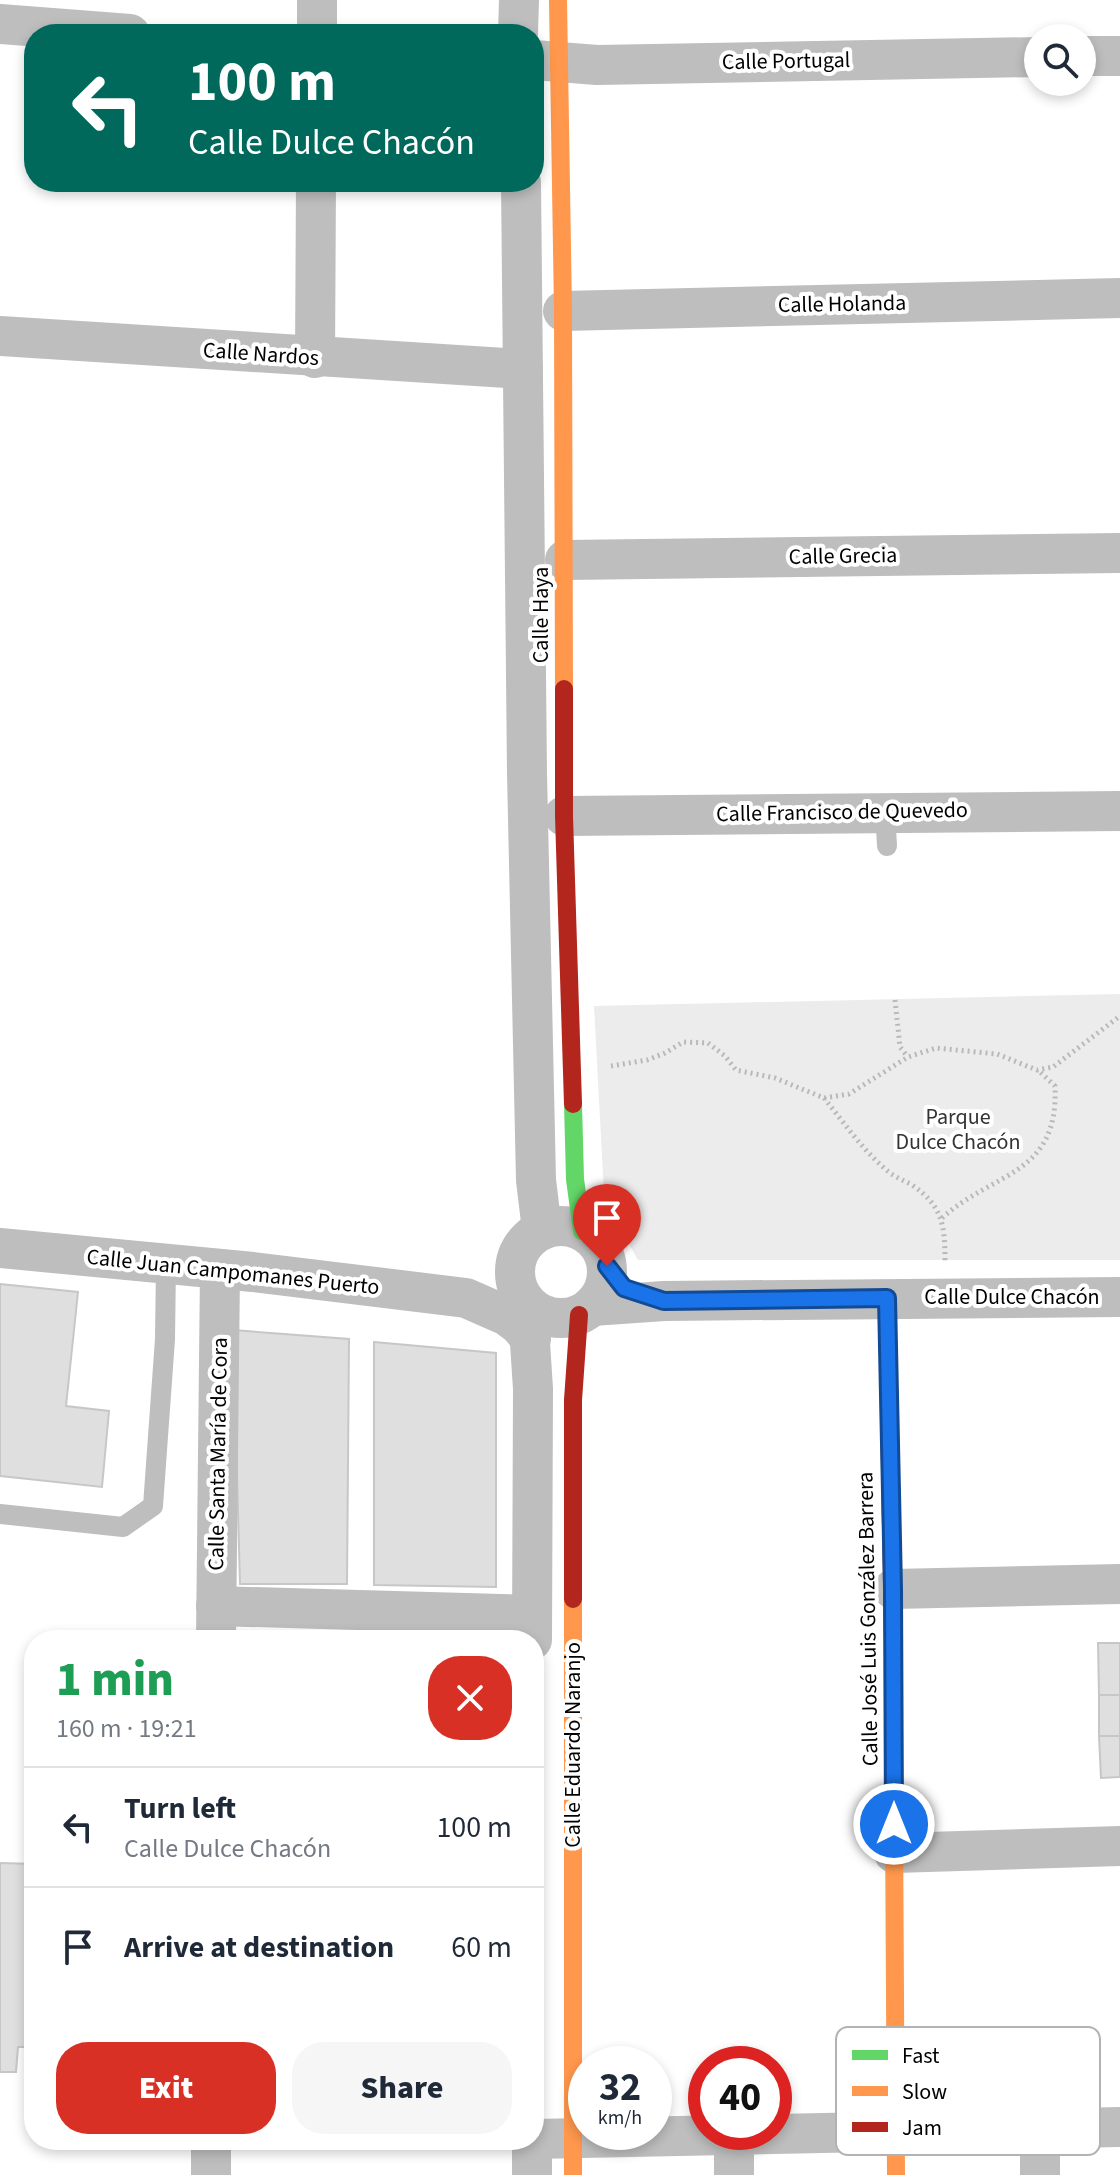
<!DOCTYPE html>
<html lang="en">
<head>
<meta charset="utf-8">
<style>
  body { margin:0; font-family:"Source Sans 3",sans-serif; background:#f6f6f7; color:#1f2937; height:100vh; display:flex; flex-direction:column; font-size:30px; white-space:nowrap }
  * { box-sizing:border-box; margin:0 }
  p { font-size:26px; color:#747a83 }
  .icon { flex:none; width:44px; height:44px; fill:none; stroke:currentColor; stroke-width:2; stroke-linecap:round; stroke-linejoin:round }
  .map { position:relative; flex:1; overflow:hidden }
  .details { position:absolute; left:24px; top:1630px; width:520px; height:520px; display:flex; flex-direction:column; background:#fff; border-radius:32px; box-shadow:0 4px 12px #0003 }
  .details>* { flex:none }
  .top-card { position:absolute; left:24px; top:24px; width:520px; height:168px; border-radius:32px; box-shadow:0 4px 12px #0003; background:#00695c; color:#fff; overflow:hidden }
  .controls { position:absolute; left:1024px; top:24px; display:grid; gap:16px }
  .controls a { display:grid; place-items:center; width:72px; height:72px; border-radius:50%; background:#fff; box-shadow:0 4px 12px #0003; font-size:40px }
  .speed { position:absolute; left:568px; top:2046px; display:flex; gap:16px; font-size:40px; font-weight:700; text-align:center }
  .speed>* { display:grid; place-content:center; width:104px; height:104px; border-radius:50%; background:#fff; box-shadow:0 4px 12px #0003; line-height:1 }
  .speed small { font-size:20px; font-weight:400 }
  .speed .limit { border:12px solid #d22; background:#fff; color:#111 }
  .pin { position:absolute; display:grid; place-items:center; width:68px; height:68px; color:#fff; margin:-82px -34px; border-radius:50% 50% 50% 0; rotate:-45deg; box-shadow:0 0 8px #0007 }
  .pin .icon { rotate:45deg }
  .me { position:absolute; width:88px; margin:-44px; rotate:0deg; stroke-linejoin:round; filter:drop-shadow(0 0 6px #0008) }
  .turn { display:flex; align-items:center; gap:28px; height:168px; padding:0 32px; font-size:36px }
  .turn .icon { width:104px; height:104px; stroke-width:2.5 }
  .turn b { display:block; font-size:56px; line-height:68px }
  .round { display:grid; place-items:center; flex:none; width:84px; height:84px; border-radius:32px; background:#f6f6f7 }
  .overview { display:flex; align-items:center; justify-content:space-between; height:136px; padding:0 32px }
  h1 { font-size:48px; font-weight:800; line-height:60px; color:#1e9e55 }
  .primary-button { display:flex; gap:16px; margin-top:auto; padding:16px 32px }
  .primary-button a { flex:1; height:92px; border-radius:32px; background:#d93025; color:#fff; font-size:32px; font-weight:800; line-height:92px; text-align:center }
  .primary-button a+a { background:#f6f6f7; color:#1f2937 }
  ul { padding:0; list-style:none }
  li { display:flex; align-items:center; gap:24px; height:120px; padding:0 32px; border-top:2px solid #e0e1e3 }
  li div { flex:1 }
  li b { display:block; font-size:30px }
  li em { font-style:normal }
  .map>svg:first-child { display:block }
</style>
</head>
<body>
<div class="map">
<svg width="1120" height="2175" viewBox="0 0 1120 2175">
  <rect width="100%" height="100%" fill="#fff"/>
  <polygon fill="#ececec" points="1120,994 1120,1260 638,1260 624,1235 605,1212 594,1006"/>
  <g fill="#dfdfdf" stroke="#c7c7c7" stroke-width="2">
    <polygon points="0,1284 78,1292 66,1406 109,1411 102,1487 0,1476"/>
    <polygon points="233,1330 349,1339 347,1584 240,1584"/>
    <polygon points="374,1342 496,1353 496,1587 374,1585"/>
    <polygon points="1098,1643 1120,1643 1120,1695 1099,1695"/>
    <rect x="1099" y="1695" width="21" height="41"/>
    <polygon points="1099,1736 1120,1736 1120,1777 1101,1778"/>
    <polygon points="0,1863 34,1864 34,2047 18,2047 16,2072 0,2072"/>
  </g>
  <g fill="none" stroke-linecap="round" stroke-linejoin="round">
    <g stroke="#b9b9b9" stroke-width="5" stroke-dasharray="2 4" stroke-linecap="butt">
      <polyline points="895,1000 900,1047 908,1057"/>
      <polyline points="611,1066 647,1060 665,1053 683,1042 708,1043 725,1056 736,1070 775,1078 824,1098 849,1094 908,1057 936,1048 997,1054 1037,1070 1053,1067 1120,1016"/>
      <path d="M824 1098C845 1124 864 1152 890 1173 897 1178 905 1181 912 1185 943 1206 945 1226 945 1261"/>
      <path d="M942 1218C994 1171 1059 1176 1055 1086L1038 1070"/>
    </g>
    <g stroke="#bebebe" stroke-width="20">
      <polyline points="885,811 887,846"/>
      <polyline points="0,1514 123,1527 153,1506 165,1339 166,1264"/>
    </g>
    <g stroke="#bebebe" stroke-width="40">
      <polyline points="0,24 130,34"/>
      <polyline points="317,34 317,0"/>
      <polyline points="518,34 519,0"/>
      <polyline points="1082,56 1120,56"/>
      <polyline points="534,60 597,65 1038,57"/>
      <polyline points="521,182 527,773 536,1180 542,1230"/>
      <polyline points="563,311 1120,298"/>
      <polyline points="0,336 523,369"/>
      <polyline points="315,358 316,182"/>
      <polyline points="565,560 1120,553"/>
      <polyline points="564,816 1120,811"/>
      <circle cx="561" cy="1272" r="46"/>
      <polyline points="0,1248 253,1272 466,1298 507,1316 519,1325 531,1339"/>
      <polyline points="592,1306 664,1301 1120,1297"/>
      <polyline points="528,1312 533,1389 532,1640"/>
      <polyline points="893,1589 1120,1584"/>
      <polyline points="216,1606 532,1615"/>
      <polyline points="216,1640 220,1269"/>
      <polyline points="894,1853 1120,1846"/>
      <polyline points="1040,2129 1040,2175"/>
      <polyline points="734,2135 734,2175"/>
      <polyline points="534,2139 1120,2127"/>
      <polyline points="211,2175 211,2140"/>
      <polyline points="532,2175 532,2140"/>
    </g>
    <polyline stroke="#63d668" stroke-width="18" points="573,1104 575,1179 582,1231"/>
    <g stroke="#ff974d" stroke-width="18">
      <polyline points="558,0 563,311 564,689"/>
      <polyline points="573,1599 573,2175"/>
      <polyline points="893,1639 896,2175"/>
    </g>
    <g stroke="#b3261e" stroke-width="18">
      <polyline points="564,689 564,816 573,1104"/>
      <polyline points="887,1298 893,1639"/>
      <polyline points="573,1599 573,1400 579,1315"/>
    </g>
  </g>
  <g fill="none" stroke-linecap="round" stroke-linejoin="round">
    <defs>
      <polyline id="route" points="607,1266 624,1288 664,1301 887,1298 893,1589 894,1824"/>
    </defs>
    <use href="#route" stroke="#114b97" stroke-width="20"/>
    <use href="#route" stroke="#1a73e8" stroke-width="14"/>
  </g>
  <g text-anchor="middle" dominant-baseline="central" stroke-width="8" stroke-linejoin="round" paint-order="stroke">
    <g font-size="22" fill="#000" stroke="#fff">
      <text transform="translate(786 61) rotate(-1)">Calle Portugal</text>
      <text transform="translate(842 304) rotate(-1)">Calle Holanda</text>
      <text transform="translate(261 354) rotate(4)">Calle Nardos</text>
      <text transform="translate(843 556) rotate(-1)">Calle Grecia</text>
      <text transform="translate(541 615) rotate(-90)">Calle Haya</text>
      <text transform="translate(842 812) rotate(-1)">Calle Francisco de Quevedo</text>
      <text transform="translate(233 1272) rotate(6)">Calle Juan Campomanes Puerto</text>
      <text x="1012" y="1297">Calle Dulce Chacón</text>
      <text transform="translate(218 1454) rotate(-89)">Calle Santa María de Cora</text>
      <text transform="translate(868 1619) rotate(-91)">Calle José Luis González Barrera</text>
      <text transform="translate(573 1745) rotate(-90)">Calle Eduardo Naranjo</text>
    </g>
    <g font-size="22" fill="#333" stroke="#fff">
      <text x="958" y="1117">Parque<tspan x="958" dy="25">Dulce Chacón</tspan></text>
    </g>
  </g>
  <rect x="836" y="2027" width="264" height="128" rx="12" fill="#fff" stroke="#b2b2b2" stroke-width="2"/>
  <rect x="852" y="2050" width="36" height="10" fill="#63d668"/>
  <rect x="852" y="2086" width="36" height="10" fill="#ff974d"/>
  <rect x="852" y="2122" width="36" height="10" fill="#b3261e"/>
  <g font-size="22" fill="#000">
    <text x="902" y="2063">Fast</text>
    <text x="902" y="2099">Slow</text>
    <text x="902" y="2135">Jam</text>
  </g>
</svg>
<div class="controls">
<a><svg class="icon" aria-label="search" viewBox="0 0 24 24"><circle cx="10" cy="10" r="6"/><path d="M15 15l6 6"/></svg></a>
</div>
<div class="speed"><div>32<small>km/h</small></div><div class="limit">40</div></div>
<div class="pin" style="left:607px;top:1266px;background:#d93025"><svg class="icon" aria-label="arrive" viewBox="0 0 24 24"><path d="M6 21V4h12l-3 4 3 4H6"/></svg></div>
<svg class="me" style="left:894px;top:1824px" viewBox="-20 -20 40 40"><circle r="17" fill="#1a73e8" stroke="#fff" stroke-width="3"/><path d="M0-11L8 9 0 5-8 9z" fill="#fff"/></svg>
<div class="top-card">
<div class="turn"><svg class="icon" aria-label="left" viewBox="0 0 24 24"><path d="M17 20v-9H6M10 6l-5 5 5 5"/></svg><div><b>100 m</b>Calle Dulce Chacón</div></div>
</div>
<section class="details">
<div class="overview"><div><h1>1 min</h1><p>160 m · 19:21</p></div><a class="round" style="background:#d93025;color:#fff"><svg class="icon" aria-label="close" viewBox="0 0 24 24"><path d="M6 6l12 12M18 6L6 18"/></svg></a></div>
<ul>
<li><svg class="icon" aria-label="left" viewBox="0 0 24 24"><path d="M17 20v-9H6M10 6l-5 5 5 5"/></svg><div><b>Turn left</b><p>Calle Dulce Chacón</p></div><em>100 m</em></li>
<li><svg class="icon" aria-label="arrive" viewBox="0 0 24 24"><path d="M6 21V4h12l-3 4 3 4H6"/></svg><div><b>Arrive at destination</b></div><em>60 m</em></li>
</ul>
<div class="primary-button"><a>Exit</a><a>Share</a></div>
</section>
</div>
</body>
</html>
